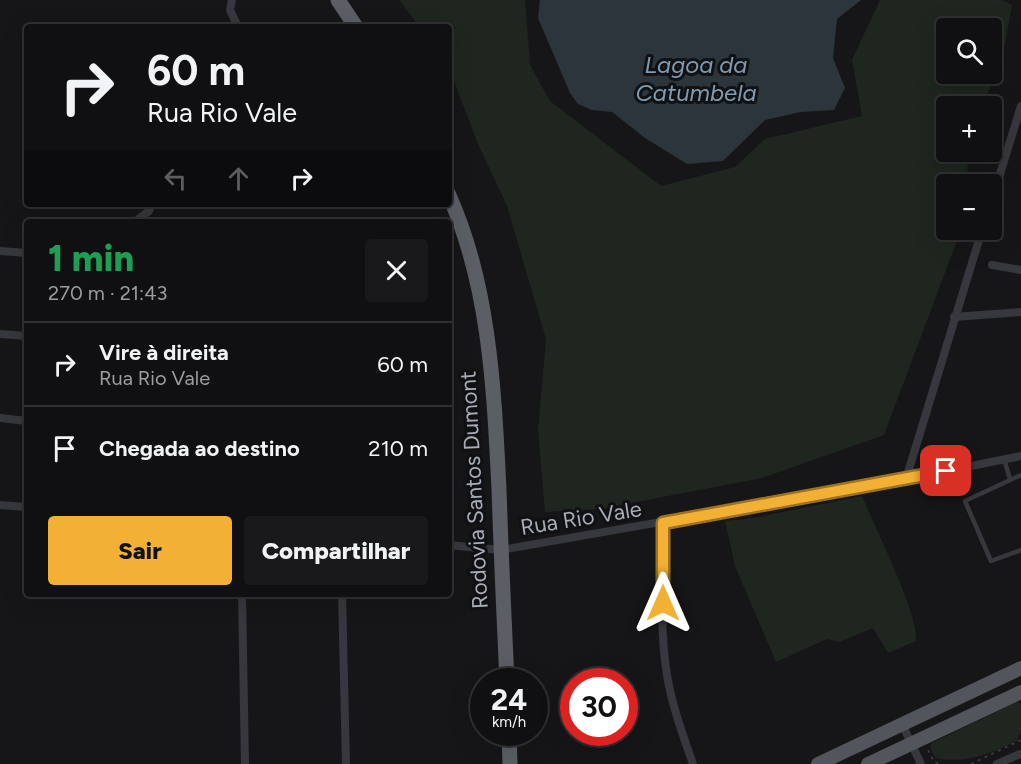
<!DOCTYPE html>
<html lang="pt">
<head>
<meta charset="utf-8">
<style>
  body { margin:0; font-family:Figtree,sans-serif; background:#19191b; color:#f1f3f6; height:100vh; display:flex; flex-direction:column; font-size:22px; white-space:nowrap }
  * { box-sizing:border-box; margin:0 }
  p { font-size:20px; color:#9c9d9f }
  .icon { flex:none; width:33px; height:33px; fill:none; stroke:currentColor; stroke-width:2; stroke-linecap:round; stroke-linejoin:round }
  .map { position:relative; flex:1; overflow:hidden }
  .drawer { position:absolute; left:24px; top:219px; width:428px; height:378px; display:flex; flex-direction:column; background:#101012; border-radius:6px; box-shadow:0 6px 24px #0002,0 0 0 2px #303032 }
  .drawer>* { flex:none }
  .guide { position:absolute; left:24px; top:24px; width:428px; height:183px; border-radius:6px; box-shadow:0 6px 24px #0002,0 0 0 2px #303032; background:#101012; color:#f1f3f6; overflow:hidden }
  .fabs { position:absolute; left:936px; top:18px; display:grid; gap:12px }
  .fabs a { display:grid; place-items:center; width:66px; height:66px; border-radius:6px; background:#101012; box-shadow:0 6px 24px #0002,0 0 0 2px #303032; font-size:30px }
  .speed { position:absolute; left:470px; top:668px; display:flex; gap:12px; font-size:30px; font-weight:700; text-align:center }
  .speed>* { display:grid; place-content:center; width:78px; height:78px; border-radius:50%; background:#101012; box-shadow:0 6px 24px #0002,0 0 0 2px #303032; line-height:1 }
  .speed small { font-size:15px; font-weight:400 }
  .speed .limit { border:9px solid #d22; background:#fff; color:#111 }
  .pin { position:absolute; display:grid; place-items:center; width:51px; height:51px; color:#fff; margin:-26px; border-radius:12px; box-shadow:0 3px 9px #0006 }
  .me { position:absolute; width:66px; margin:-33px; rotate:0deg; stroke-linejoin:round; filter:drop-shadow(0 0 4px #0008) }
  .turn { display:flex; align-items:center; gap:21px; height:126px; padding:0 24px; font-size:27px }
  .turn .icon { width:78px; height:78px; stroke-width:2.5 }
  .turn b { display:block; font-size:42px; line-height:51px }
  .lanes { display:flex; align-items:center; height:57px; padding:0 24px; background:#0003; justify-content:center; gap:30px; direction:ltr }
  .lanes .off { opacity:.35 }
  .round { display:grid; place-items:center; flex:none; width:63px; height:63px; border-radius:6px; background:#19191b }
  .head { display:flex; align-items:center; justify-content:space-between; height:102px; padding:0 24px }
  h1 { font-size:36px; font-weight:800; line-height:45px; color:#1e9e55 }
  .action { display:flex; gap:12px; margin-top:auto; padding:12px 24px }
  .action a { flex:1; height:69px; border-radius:6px; background:#f2b134; color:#111; font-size:24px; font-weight:800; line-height:69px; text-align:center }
  .action a+a { background:#19191b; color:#f1f3f6 }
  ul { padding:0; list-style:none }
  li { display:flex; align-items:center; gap:18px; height:84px; padding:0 24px; border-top:2px solid #303032 }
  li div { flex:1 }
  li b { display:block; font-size:22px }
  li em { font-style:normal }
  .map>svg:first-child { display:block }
</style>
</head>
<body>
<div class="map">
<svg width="1021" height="764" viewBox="0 0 1021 764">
  <rect width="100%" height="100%" fill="#161618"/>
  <g fill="#1e261f" fill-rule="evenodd">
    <path d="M399 0H525L530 65 550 101 661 186 735 167 765 139 862 116 852 60 880 0H1002L1012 5 1001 67 981 106H946V152H968L967 184H946V230H961L884 435 762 478 600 509 545 512 538 430 546 339 507 206 478 144 449 68 448 27H420ZM946 28H992V74H946Z"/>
    <path d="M862 496C875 528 918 612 916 641L888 653 873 628 839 642 827 639 776 662 735 566 725 521 753 518Z"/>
    <path d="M1017 702 1021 704V731L1017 741C989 754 966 764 935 758L930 747 932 743Z"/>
  </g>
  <polygon fill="#2c353c" points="540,0 861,0 837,19 833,58 845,88 834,110 801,112 765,120 723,161 687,164 645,138 612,112 592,110 578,104 570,93 538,18"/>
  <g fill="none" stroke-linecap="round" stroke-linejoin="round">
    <g stroke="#3d3f44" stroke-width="1.5" stroke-dasharray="3 4.5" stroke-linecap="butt">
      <polyline points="928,750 934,762 940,764"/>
      <polyline points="971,764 1021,740"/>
    </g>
    <g stroke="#37383d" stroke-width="4.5">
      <polyline points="1004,459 1010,479"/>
      <polyline points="1021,475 965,501 991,561 1021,550"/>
    </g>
    <g stroke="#37383d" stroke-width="8">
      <polyline points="232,0 230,10 238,27"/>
      <polyline points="992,200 1021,106"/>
      <polyline points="135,222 149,211 152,204"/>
      <polyline points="0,251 27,253"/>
      <polyline points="992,265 1021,270"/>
      <polyline points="954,317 1021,312"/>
      <polyline points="0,334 27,336"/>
      <polyline points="0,418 27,421"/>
      <polyline points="906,479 982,230"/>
      <polyline points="0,505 27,507"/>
      <path d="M663 523C663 573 659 626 667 675 672 706 683 735 693 764"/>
      <polyline points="448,545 501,550 906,479 1021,456"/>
      <polyline points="242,594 245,764"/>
      <polyline points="342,594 346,764"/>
      <polyline points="902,724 921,764"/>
      <polyline points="997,764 1020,754"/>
    </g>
    <g stroke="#53555c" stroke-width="14">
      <polyline points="818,764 1021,668"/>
      <polyline points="868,764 1021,692"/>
    </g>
    <g stroke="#5b5e65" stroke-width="15">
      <polyline points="338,0 356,27"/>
      <path d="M448 193C490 285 494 391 499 489 501 553 504 617 507 681"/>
      <polyline points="509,732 510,764"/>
    </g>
  </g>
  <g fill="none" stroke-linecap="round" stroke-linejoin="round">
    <defs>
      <polyline id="route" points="663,603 663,523 946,471"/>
    </defs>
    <use href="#route" stroke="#9d7322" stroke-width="15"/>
    <use href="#route" stroke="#f2b134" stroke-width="10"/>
  </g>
  <g text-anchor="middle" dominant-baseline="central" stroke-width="6" stroke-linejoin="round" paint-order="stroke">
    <g font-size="22" fill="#a8adb8" stroke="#111113">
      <text transform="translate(474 490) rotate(-93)">Rodovia Santos Dumont</text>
      <text transform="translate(581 518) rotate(-9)">Rua Rio Vale</text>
    </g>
    <g font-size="24" font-style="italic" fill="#7f9bb3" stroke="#111113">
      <text x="696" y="64">Lagoa da<tspan x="696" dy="28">Catumbela</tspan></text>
    </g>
  </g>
</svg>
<div class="fabs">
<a><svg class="icon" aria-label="search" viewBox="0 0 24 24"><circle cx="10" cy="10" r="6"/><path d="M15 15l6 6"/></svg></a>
<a>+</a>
<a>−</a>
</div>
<div class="speed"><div>24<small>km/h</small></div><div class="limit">30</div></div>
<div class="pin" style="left:946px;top:471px;background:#d93025"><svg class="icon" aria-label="arrive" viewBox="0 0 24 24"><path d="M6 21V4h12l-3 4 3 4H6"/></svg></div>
<svg class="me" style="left:663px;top:603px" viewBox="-20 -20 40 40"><path d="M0-17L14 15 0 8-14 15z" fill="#f2b134" stroke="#fff" stroke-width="4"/></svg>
<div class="guide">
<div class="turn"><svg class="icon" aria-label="right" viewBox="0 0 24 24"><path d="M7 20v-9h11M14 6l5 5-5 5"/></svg><div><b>60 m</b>Rua Rio Vale</div></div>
<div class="lanes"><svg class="icon off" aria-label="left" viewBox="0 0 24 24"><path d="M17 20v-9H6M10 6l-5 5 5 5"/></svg><svg class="icon off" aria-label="ahead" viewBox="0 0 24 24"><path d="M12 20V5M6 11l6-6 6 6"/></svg><svg class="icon" aria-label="right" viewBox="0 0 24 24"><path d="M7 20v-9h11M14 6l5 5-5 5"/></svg></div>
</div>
<section class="drawer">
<div class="head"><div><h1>1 min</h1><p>270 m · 21:43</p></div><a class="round"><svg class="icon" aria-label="close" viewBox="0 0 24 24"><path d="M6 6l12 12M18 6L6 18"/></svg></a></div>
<ul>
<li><svg class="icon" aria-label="right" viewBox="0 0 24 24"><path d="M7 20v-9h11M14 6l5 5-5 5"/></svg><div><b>Vire à direita</b><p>Rua Rio Vale</p></div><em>60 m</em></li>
<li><svg class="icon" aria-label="arrive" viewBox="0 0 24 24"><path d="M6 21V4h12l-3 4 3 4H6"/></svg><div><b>Chegada ao destino</b></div><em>210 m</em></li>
</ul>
<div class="action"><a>Sair</a><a>Compartilhar</a></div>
</section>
</div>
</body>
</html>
